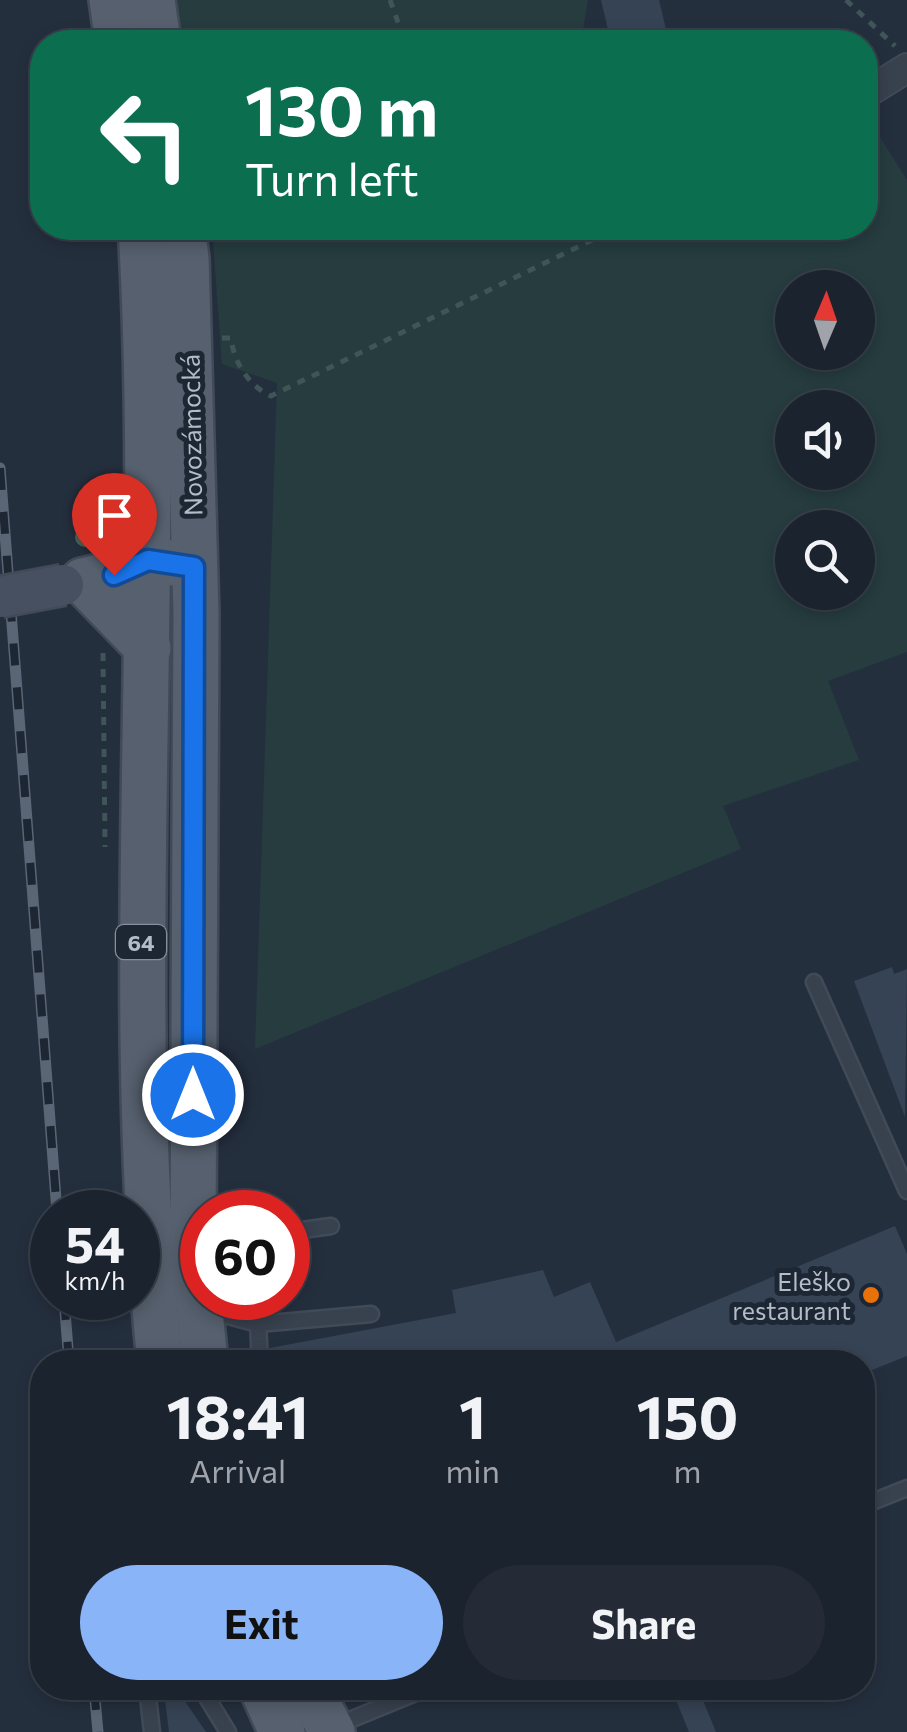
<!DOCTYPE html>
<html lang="en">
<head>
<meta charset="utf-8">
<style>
  body { margin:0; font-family:Commissioner,sans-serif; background:#242b36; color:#f1f3f6; height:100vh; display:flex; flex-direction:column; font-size:38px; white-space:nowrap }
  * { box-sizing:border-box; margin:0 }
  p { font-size:32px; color:#a0a4aa }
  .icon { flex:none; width:55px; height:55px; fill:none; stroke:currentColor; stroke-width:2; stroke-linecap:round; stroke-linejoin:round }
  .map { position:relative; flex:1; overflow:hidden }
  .panel { position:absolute; left:30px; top:1350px; width:845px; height:350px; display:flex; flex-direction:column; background:#1b232e; border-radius:40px; box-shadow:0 5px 15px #0003,0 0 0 2px #39404a }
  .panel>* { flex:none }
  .guide { position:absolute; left:30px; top:30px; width:848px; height:210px; border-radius:40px; box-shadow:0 5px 15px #0003,0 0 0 2px #39404a; background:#0b6e4f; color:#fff; overflow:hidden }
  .needle { width:65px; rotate:2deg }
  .controls { position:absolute; left:775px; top:270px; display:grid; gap:20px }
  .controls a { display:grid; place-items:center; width:100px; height:100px; border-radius:50%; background:#1b232e; box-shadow:0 5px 15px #0003,0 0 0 2px #39404a; font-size:50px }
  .speed { position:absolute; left:30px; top:1190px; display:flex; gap:20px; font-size:50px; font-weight:700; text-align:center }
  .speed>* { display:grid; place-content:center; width:130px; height:130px; border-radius:50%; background:#1b232e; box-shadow:0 5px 15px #0003,0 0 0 2px #39404a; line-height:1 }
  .speed small { font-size:25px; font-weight:400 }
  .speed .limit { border:15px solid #d22; background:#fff; color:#111 }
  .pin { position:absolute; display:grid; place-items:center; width:85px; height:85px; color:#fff; margin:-102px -42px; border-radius:50% 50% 50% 0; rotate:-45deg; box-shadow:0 0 10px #0007 }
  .pin .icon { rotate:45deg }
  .me { position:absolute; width:110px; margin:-55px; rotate:0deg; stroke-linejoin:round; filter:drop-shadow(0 0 8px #0008) }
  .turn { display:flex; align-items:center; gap:35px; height:210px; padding:0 50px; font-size:45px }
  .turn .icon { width:130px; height:130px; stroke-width:2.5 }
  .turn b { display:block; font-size:70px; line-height:85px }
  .eta { display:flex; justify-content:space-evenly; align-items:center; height:170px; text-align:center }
  .eta b { font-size:60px; font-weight:700; line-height:70px }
  .primary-button { display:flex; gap:20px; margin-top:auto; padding:20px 50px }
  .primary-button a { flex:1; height:115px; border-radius:60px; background:#8ab4f8; color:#111; font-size:40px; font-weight:700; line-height:115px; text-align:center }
  .primary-button a+a { background:#242b36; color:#f1f3f6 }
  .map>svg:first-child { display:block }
</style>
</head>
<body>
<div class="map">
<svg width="907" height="1732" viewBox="0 0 907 1732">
  <rect width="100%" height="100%" fill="#242f3e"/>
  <g fill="#263c3f" fill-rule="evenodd">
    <polygon points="176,0 588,0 581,42 183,42"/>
    <path d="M868 118 907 180V652L828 681 859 760 723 806 741 849 255 1049 277 383 222 364 212 228H865V120ZM792 288H858V352H792ZM792 408H858V472H792ZM792 528H858V592H792Z"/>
  </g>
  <g fill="#364354">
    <polygon points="601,0 659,0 669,42 611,42"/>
    <polygon points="892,967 894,974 907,969 905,1117 854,981"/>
    <polygon points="895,1226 907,1254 907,1356 862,1374 862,1362 271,1362 270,1348 456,1313 452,1290 543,1270 554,1297 590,1282 616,1342"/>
    <polygon points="671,1688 698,1688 716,1732 689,1732"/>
    <polygon points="180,1694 206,1732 169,1732 165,1700"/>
  </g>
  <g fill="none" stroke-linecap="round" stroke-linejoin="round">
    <defs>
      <g id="service">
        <polyline points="814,982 907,1191"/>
        <polyline points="288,1232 331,1226"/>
        <polyline points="244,1298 245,1320"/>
        <polyline points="206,1310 258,1324"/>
        <polyline points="260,1362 258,1324 371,1314"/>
        <polyline points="862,1506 907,1488"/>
        <polyline points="147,1688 152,1732"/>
        <polyline points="201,1688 228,1732"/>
        <polyline points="335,1726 428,1688"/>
      </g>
      <polyline id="minor" points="865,94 907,68"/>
      <g id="primary">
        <polyline points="112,0 118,42"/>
        <polyline points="152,0 158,42"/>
        <path d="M141 228C163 606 121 985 160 1362"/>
        <polyline points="182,228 186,258 196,613 193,1241 205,1362"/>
        <path d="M83 581C115 574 140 559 172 563"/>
        <polyline points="83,581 148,648"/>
        <polyline points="262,1688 282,1732"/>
        <polyline points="309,1688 332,1732"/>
      </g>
    </defs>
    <use href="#service" stroke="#414a57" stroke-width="19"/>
    <use href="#minor" stroke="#414a57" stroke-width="32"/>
    <use href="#primary" stroke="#414a57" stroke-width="50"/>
    <g stroke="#3f5557" stroke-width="5" stroke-dasharray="8 8" stroke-linecap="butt">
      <polyline points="390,0 405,42"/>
      <polyline points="846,0 895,46"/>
      <polyline points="709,42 717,42"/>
      <path d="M222 338H231C234 363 249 386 271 396L617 228"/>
      <polyline points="103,653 105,847"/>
    </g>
    <use href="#service" stroke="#38414e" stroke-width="14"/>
    <use href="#minor" stroke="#38414e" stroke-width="28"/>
    <use href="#primary" stroke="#56606e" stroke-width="45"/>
    <defs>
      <g id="rail">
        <polyline points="0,468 57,1212"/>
        <polyline points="64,1298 69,1362"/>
        <polyline points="94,1688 98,1732"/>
      </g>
    </defs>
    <use href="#rail" stroke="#5a6575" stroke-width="11"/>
    <use href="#rail" stroke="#1d2633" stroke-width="8" stroke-dasharray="22" stroke-linecap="butt"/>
    <defs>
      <polyline id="secondary-bridge" points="0,597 63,585"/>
    </defs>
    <use href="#secondary-bridge" stroke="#414a57" stroke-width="45" stroke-linecap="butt"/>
    <use href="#secondary-bridge" stroke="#465061" stroke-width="40"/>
  </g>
  <g fill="#4b6a5d">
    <circle cx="103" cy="526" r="10"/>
    <circle cx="85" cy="537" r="10"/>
  </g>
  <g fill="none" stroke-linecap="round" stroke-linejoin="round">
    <defs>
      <polyline id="route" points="114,575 148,560 194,567 193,1095"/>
    </defs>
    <use href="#route" stroke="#114b97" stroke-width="25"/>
    <use href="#route" stroke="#1a73e8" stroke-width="18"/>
  </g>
  <circle fill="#e8710a" stroke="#1d2633" stroke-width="4" cx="871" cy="1295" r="10"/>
  <g text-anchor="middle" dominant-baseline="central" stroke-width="10" stroke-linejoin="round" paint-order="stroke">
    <rect fill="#1d2633" stroke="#878f9c" stroke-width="2.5" x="116" y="925" width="50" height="34" rx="8"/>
    <g font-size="22" font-weight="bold" fill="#b4bcc9">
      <text x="141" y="942">64</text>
    </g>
    <g font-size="25" fill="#b4bcc9" stroke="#1d2633">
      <text transform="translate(191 435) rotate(-91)">Novozámocká</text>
    </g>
    <g font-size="25" fill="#b4bcc9" stroke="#1d2633" text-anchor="end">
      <text x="851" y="1281">Eleško<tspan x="851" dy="29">restaurant</tspan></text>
    </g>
  </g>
</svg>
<div class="controls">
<a><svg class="needle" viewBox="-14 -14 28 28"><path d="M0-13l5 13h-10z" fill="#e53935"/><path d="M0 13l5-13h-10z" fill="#a0a4aa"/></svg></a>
<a><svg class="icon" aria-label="sound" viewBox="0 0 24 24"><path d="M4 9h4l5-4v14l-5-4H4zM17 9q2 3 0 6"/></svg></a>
<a><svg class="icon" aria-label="search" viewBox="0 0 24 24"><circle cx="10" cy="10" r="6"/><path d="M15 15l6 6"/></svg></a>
</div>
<div class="speed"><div>54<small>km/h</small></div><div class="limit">60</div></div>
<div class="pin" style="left:114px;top:575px;background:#d93025"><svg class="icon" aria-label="arrive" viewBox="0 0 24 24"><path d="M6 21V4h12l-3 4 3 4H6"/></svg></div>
<svg class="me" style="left:193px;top:1095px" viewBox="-20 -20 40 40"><circle r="17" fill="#1a73e8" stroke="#fff" stroke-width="3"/><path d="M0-11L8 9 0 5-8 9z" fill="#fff"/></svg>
<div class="guide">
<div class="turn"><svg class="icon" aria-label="left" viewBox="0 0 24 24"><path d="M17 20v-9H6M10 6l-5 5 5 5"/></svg><div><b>130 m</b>Turn left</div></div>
</div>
<section class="panel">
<div class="eta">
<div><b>18:41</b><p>Arrival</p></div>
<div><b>1</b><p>min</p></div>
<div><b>150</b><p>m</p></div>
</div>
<div class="primary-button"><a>Exit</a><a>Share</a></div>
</section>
</div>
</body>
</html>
